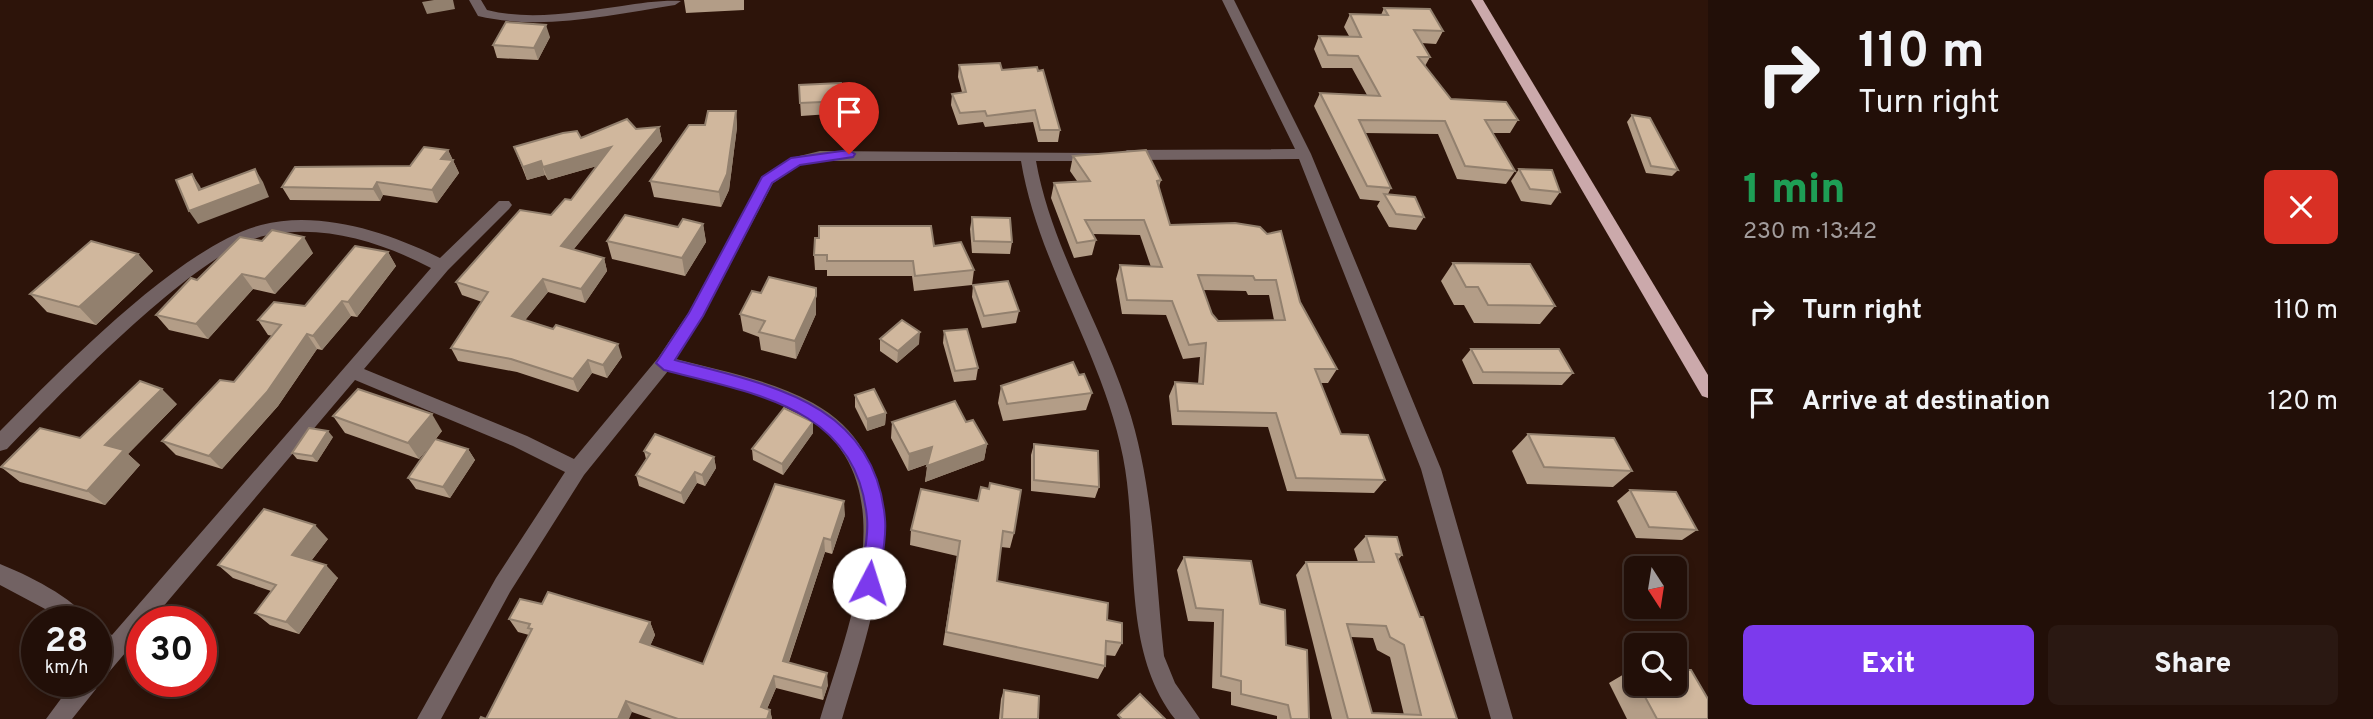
<!DOCTYPE html>
<html lang="en">
<head>
<meta charset="utf-8">
<style>
  body { margin:0; font-family:Overpass,sans-serif; background:#2a1812; color:#f1f3f6; height:100vh; display:flex; flex-direction:column; font-size:26px; white-space:nowrap }
  * { box-sizing:border-box; margin:0 }
  p { font-size:23px; color:#a29c9c }
  .icon { flex:none; width:38px; height:38px; fill:none; stroke:currentColor; stroke-width:2; stroke-linecap:round; stroke-linejoin:round }
  .map { position:relative; flex:1; overflow:hidden }
  .sheet { display:flex; flex-direction:column; background:#220f08; width:665px }
  .sheet>* { flex:none }
  .guide { background:#220f08; color:#f1f3f6; overflow:hidden }
  .needle { width:46px; rotate:168deg }
  .fabs { position:absolute; left:1624px; top:556px; display:grid; gap:14px }
  .fabs a { display:grid; place-items:center; width:63px; height:63px; border-radius:10px; background:#220f08; box-shadow:0 4px 10px #0003,0 0 0 2px #3f2f29; font-size:35px }
  .speed { position:absolute; left:21px; top:606px; display:flex; gap:14px; font-size:35px; font-weight:700; text-align:center }
  .speed>* { display:grid; place-content:center; width:91px; height:91px; border-radius:50%; background:#220f08; box-shadow:0 4px 10px #0003,0 0 0 2px #3f2f29; line-height:1 }
  .speed small { font-size:18px; font-weight:400 }
  .speed .limit { border:10px solid #d22; background:#fff; color:#111 }
  .pin { position:absolute; display:grid; place-items:center; width:60px; height:60px; color:#fff; margin:-72px -30px; border-radius:50% 50% 50% 0; rotate:-45deg; box-shadow:0 0 7px #0007 }
  .pin .icon { rotate:45deg }
  .me { position:absolute; width:77px; margin:-38px; rotate:5deg; stroke-linejoin:round; filter:drop-shadow(0 0 5px #0008) }
  .turn { display:flex; align-items:center; gap:24px; height:147px; padding:0 35px; font-size:32px }
  .turn .icon { width:91px; height:91px; stroke-width:2.5 }
  .turn b { display:block; font-size:49px; line-height:60px }
  .round { display:grid; place-items:center; flex:none; width:74px; height:74px; border-radius:10px; background:#2a1812 }
  .headline { display:flex; align-items:center; justify-content:space-between; height:119px; padding:0 35px }
  h1 { font-size:42px; font-weight:800; line-height:52px; color:#1e9e55 }
  .cta { display:flex; gap:14px; margin-top:auto; padding:14px 35px }
  .cta a { flex:1; height:80px; border-radius:10px; background:#7c3aed; color:#fff; font-size:28px; font-weight:800; line-height:80px; text-align:center }
  .cta a+a { background:#2a1812; color:#f1f3f6 }
  ul { padding:0; list-style:none }
  li { display:flex; align-items:center; gap:21px; height:91px; padding:0 35px }
  li div { flex:1 }
  li b { display:block; font-size:26px }
  li em { font-style:normal }
  main { display:flex; flex:1; min-height:0 }
  .map>svg:first-child { display:block }
</style>
</head>
<body>
<main>
<div class="map">
<svg width="1708" height="719" viewBox="0 0 1708 719">
  <rect width="100%" height="100%" fill="#2d140a"/>
  <g fill="none" stroke-linecap="round" stroke-linejoin="round">
    <g fill="#726263" fill-rule="evenodd">
      <path d="M469 0H481L487 10C530 21 579 12 622 6 641 3 663 0 681 1L675 5C611 15 541 31 478 16Z"/>
      <polygon points="1222,0 1234,0 1311,154 1441,469 1513,719 1491,719 1421,469 1299,159 1127,160 1120,155 1127,150 1295,149"/>
      <path d="M820 151 1100 153 1102 156 1095 161H1036C1051 246 1100 322 1127 404 1154 484 1155 573 1164 656L1175 683 1200 719H1175C1119 647 1140 542 1123 457 1103 354 1038 264 1021 161H820L800 165 773 183 703 316 676 359C722 371 771 380 813 403 930 468 871 620 842 719H820C848 626 912 475 799 413 759 391 712 382 668 371L584 475 510 592 441 719H417L496 578 565 472 513 446 355 380 151 621H142V633L104 678 99 680 96 689 72 719H46L74 681H96V627L112 635 431 268C381 242 325 224 268 235 198 248 60 395 7 449L0 451V431C60 371 180 246 261 225 320 210 387 232 440 258L499 201H509L512 205 509 209 448 270 364 369 527 436 574 459 658 358 689 312 762 177 791 158Z"/>
      <path d="M0 564C23 573 78 599 87 621H60L47 610 0 585Z"/>
    </g>
    <polygon fill="#cba9ab" fill-rule="evenodd" points="1471,0 1483,0 1708,375 1708,398 1702,396"/>
  </g>
  <g fill="#b39d87" fill-rule="evenodd">
    <polygon points="684,0 744,0 744,10 686,13"/>
    <polygon points="1384,8 1443,31 1436,44 1421,43 1430,57 1425,66 1451,99 1518,120 1510,133 1492,133 1515,171 1506,184 1457,179 1438,134 1365,133 1391,188 1388,194 1424,217 1416,230 1389,227 1377,206 1380,201 1360,199 1314,106 1320,93 1367,95 1352,68 1322,68 1314,49 1319,36 1349,36 1344,27 1350,14 1381,15"/>
    <polygon points="550,37 538,60 497,58 493,45"/>
    <polygon points="959,65 1002,70 1060,130 1058,142 1038,142 1033,122 985,127 983,122 958,125 951,105 952,94 962,92 958,77"/>
    <polygon points="799,85 844,101 844,113 801,116"/>
    <polygon points="736,111 737,127 729,190 721,207 654,197 650,181 705,125"/>
    <polygon points="1632,115 1678,170 1672,176 1646,173 1627,122"/>
    <polygon points="659,127 662,141 573,250 604,258 607,271 585,303 548,292 525,320 622,357 607,378 592,373 578,392 517,372 458,361 451,348 482,302 462,295 456,282 571,200 597,166 548,180 545,175 527,180 514,147 636,129"/>
    <polygon points="448,150 459,173 437,203 383,195 380,201 290,200 282,187 410,166"/>
    <path d="M1073 156 1161 180 1159 187 1170 225 1235 223 1300 302 1337 369 1328 383H1320L1341 434 1385 480 1374 493 1287 491 1268 427 1172 425 1169 396 1175 382 1198 384 1200 357 1183 359 1166 315 1122 314 1116 279 1120 265 1151 267 1140 235 1093 234 1096 240 1092 255 1074 258 1051 198 1054 183 1077 181 1070 171ZM1203 290 1246 291 1248 295H1269L1274 320 1218 321 1212 314Z"/>
    <polygon points="1519,169 1560,192 1551,205 1521,201 1511,181"/>
    <polygon points="972,217 1012,242 1010,254 972,253 970,229"/>
    <polygon points="703,224 706,242 685,276 612,259 607,241 678,227"/>
    <polygon points="262,241 313,253 275,294 253,289 208,339 169,330 156,315 197,280"/>
    <polygon points="934,246 974,270 972,285 914,291 912,276 827,276 827,270 815,270 814,255"/>
    <polygon points="388,252 396,266 357,317 351,316 322,350 317,349 278,406 222,469 176,455 162,441 234,382 273,336 268,335 258,320 305,306"/>
    <polygon points="138,254 153,271 96,325 47,312 30,294"/>
    <polygon points="1453,263 1555,306 1540,324 1474,323 1464,305 1454,305 1441,281"/>
    <polygon points="973,285 1019,311 1016,323 982,328 972,297"/>
    <polygon points="740,314 816,314 796,359 761,350 759,337 743,331"/>
    <polygon points="944,331 978,368 976,380 954,382 943,343"/>
    <polygon points="880,339 919,344 897,363 880,351"/>
    <polygon points="1471,349 1573,373 1562,385 1473,384 1462,360"/>
    <polygon points="1079,375 1092,393 1086,410 1003,421 998,403 1001,386"/>
    <polygon points="855,395 886,413 885,425 867,431 855,407"/>
    <polygon points="177,404 128,454 140,465 105,505 20,482 1,467"/>
    <polygon points="333,416 442,431 435,440 468,449 475,460 450,498 416,489 408,478 434,441 419,459 345,433"/>
    <polygon points="813,422 813,433 783,475 753,460 752,449"/>
    <polygon points="892,422 966,422 987,444 984,460 925,482 928,464 908,471 891,438"/>
    <polygon points="1528,434 1632,471 1613,487 1527,484 1512,451"/>
    <polygon points="333,437 317,462 297,459 292,453"/>
    <polygon points="1034,444 1099,487 1095,498 1031,491 1031,455"/>
    <polygon points="644,451 714,457 716,468 705,486 697,483 684,504 639,486 636,475 646,459"/>
    <polygon points="921,489 1014,533 1010,548 1001,547 997,581 1107,620 1122,643 1115,656 1105,655 1105,666 1098,679 943,645 957,556 910,545 911,530"/>
    <polygon points="1630,490 1697,530 1682,540 1636,538 1617,501"/>
    <polygon points="845,515 832,554 825,552 789,662 828,685 823,700 776,688 767,709 770,710 772,719 652,719 632,712 529,635 518,632 509,619 542,604 650,622 655,635 650,646 703,664"/>
    <path d="M1366 536 1402 555 1398 560 1457 719H1332L1296 575 1306 562H1358L1354 549ZM1351 637 1373 638 1377 650 1390 657 1404 715 1372 713Z"/>
    <polygon points="328,539 311,561 338,578 299,634 270,625 255,613 271,591 233,578 218,565"/>
    <polygon points="1184,557 1260,604 1286,645 1309,719 1277,719 1277,716 1231,705 1231,692 1212,688 1214,622 1188,621 1177,570"/>
    <polygon points="1631,670 1636,670 1636,684 1675,684 1708,719 1627,719 1609,683"/>
    <polygon points="1004,690 1038,719 999,719 1001,699"/>
  </g>
  <g fill="#92806e">
    <polygon points="434,0 453,0 455,9 427,14 422,2"/>
    <polygon points="546,25 550,37 538,60 534,48"/>
    <polygon points="736,111 737,127 729,190 721,207 719,192"/>
    <polygon points="659,127 662,141 565,260 561,246"/>
    <polygon points="611,147 614,161 548,180 543,167"/>
    <polygon points="448,150 459,173 437,203 432,190 441,159"/>
    <polygon points="541,161 545,175 527,180 523,167"/>
    <polygon points="255,169 263,182 269,197 198,224 189,211"/>
    <polygon points="192,174 200,186 207,202 199,190"/>
    <polygon points="377,182 383,195 380,201 373,189"/>
    <polygon points="703,224 706,242 685,276 682,258"/>
    <polygon points="304,237 313,253 275,294 265,279"/>
    <polygon points="388,252 396,266 357,317 348,302"/>
    <polygon points="138,254 153,271 96,325 79,307"/>
    <polygon points="604,258 607,271 585,303 581,289"/>
    <polygon points="242,274 253,289 208,339 196,324"/>
    <polygon points="543,279 548,292 518,329 512,316"/>
    <polygon points="816,288 816,314 796,359 795,341"/>
    <polygon points="342,301 351,316 322,350 313,336"/>
    <polygon points="920,332 919,344 897,363 898,351"/>
    <polygon points="307,334 317,349 278,406 222,469 209,456"/>
    <polygon points="618,344 622,357 607,378 603,365"/>
    <polygon points="588,360 592,373 578,392 573,379"/>
    <polygon points="162,389 177,404 128,454 140,465 105,505 87,491 105,445"/>
    <polygon points="886,413 885,425 867,431 867,419"/>
    <polygon points="432,414 442,431 419,459 408,443"/>
    <polygon points="813,422 813,433 783,475 782,464"/>
    <polygon points="328,431 333,437 317,462 312,456"/>
    <polygon points="987,444 984,460 925,482 927,466"/>
    <polygon points="932,447 930,463 908,471 909,454"/>
    <polygon points="468,449 475,460 450,498 443,487"/>
    <polygon points="714,457 716,468 705,486 702,475"/>
    <polygon points="695,472 697,483 684,504 681,493"/>
    <polygon points="844,501 845,515 832,554 831,540"/>
    <polygon points="315,525 328,539 305,569 292,555"/>
    <polygon points="824,538 825,552 785,673 783,661"/>
    <polygon points="326,565 338,578 299,634 286,622"/>
    <polygon points="650,622 655,635 646,655 640,642"/>
    <polygon points="827,673 828,685 823,700 822,688"/>
    <polygon points="774,676 776,688 763,718 761,707"/>
    <polygon points="626,701 632,712 629,719 618,719"/>
    <polygon points="770,710 772,719 767,719"/>
  </g>
  <g fill="#d0b79d" stroke="#92806e" stroke-width="2" fill-rule="evenodd">
    <polygon points="1384,8 1430,9 1443,31 1414,30 1430,57 1418,57 1451,99 1506,102 1518,120 1485,120 1515,171 1465,166 1445,121 1359,120 1391,188 1367,186 1320,93 1380,96 1358,56 1328,55 1319,36 1361,37 1350,14 1388,15"/>
    <polygon points="506,22 546,25 534,48 493,45"/>
    <polygon points="1000,63 1002,70 1037,67 1038,71 1043,70 1060,130 1040,130 1035,110 987,116 985,111 960,113 952,94 966,92 959,65"/>
    <polygon points="841,83 844,101 800,103 799,85"/>
    <polygon points="708,111 736,111 727,174 719,192 650,181 689,125 705,125"/>
    <polygon points="1632,115 1650,118 1678,170 1651,166"/>
    <polygon points="627,119 636,129 659,127 561,246 604,258 581,289 543,279 512,316 553,329 556,325 618,344 603,365 588,360 573,379 511,359 451,348 488,292 456,282 520,210 551,215 565,199 571,200 611,147 543,167 541,161 523,167 514,147 563,133 577,131 581,138"/>
    <polygon points="424,147 448,150 441,159 453,160 432,190 377,182 373,189 282,187 295,167 410,166"/>
    <path d="M1146 150 1161 180 1157 181 1170 225 1235 223 1260 227 1267 234 1281 231 1300 302 1337 369H1315L1341 434 1368 435 1385 480 1296 478 1276 413 1178 411 1175 382 1203 384 1206 343 1189 345 1172 301 1127 300 1120 265 1162 267 1144 220H1085L1096 240 1077 243 1054 183 1090 181 1073 156ZM1198 275 1253 276 1255 280H1276L1285 320 1218 321 1212 314Z"/>
    <polygon points="255,169 261,184 189,211 176,180 192,174 199,190"/>
    <polygon points="1519,169 1552,170 1560,192 1530,189"/>
    <polygon points="1384,194 1415,197 1424,217 1396,214"/>
    <polygon points="625,215 678,227 683,219 703,224 682,258 607,241"/>
    <polygon points="972,217 1010,218 1012,242 974,241"/>
    <polygon points="819,226 931,226 934,246 961,242 974,270 915,276 913,261 827,261 827,255 814,255 815,238 819,238"/>
    <polygon points="272,230 304,237 265,279 242,274 196,324 156,315 191,278 197,280 240,237 262,241"/>
    <polygon points="91,241 138,254 79,307 30,294"/>
    <polygon points="355,246 388,252 348,302 342,301 313,336 307,334 267,392 209,456 162,441 220,380 234,382 281,325 258,320 274,302 305,306"/>
    <polygon points="1453,263 1530,264 1555,306 1488,305 1478,287 1466,287"/>
    <polygon points="769,277 816,288 816,296 795,341 759,332 765,321 740,314 752,291 761,293"/>
    <polygon points="1008,281 1019,311 984,316 973,285"/>
    <polygon points="902,320 920,332 898,351 880,339"/>
    <polygon points="967,329 978,368 955,371 944,331"/>
    <polygon points="1471,349 1559,349 1573,373 1483,372"/>
    <polygon points="1073,362 1079,375 1084,374 1092,393 1007,404 1001,386"/>
    <polygon points="140,381 162,389 105,445 124,450 87,491 1,467 40,428 80,438"/>
    <polygon points="358,389 432,414 408,443 333,416"/>
    <polygon points="874,389 886,413 867,419 855,395"/>
    <polygon points="955,401 966,422 973,420 987,444 927,466 932,447 909,454 892,422"/>
    <polygon points="784,408 813,422 782,464 752,449"/>
    <polygon points="309,428 328,431 312,456 292,453"/>
    <polygon points="655,434 714,457 702,475 695,472 681,493 636,475 650,454 644,451"/>
    <polygon points="1528,434 1614,438 1632,471 1544,467"/>
    <polygon points="435,439 468,449 443,487 408,478"/>
    <polygon points="1034,444 1098,451 1099,487 1034,480"/>
    <polygon points="990,483 1021,490 1014,533 1003,531 997,581 1108,603 1107,620 1122,623 1122,643 1106,641 1105,666 946,632 960,541 911,530 921,489 978,501 981,487 989,489"/>
    <polygon points="775,484 844,501 831,540 824,538 783,661 827,673 822,688 774,676 761,707 770,710 767,719 678,719 626,701 618,719 480,719 481,717 486,719 532,629 528,628 530,624 509,619 520,599 542,604 548,592 650,622 640,642 703,664"/>
    <polygon points="1630,490 1676,492 1697,530 1649,527"/>
    <polygon points="264,509 315,525 292,555 326,565 286,622 255,613 276,585 218,565"/>
    <path d="M1366 536 1397 537 1402 555 1396 554 1420 617H1423L1457 719H1348L1306 562H1374ZM1347 624 1386 626 1390 637 1404 645 1421 715 1372 713Z"/>
    <polygon points="1184,557 1251,561 1260,604 1285,610 1286,645 1307,650 1309,719 1291,719 1288,705 1241,694 1241,681 1221,676 1223,610 1196,608"/>
    <polygon points="1631,670 1636,670 1636,681"/>
    <polygon points="1675,670 1691,670 1708,699 1708,719 1657,719 1638,684 1675,684"/>
    <polygon points="1004,690 1039,696 1038,719 1002,719"/>
    <polygon points="1140,694 1165,719 1122,719 1118,715"/>
  </g>
  <path fill="#7c3aed" stroke="#51269a" stroke-width="2" d="M849 150 855 154 853 157 800 165 772 183 703 316 675 360C769 385 875 402 885 519 887 539 881 563 878 583L875 589 869 591 862 589 859 583C862 563 869 539 867 518 857 406 753 394 664 370L656 363 689 313 762 177 791 158Z"/>
</svg>
<div class="fabs">
<a><svg class="needle" viewBox="-14 -14 28 28"><path d="M0-13l5 13h-10z" fill="#e53935"/><path d="M0 13l5-13h-10z" fill="#a29c9c"/></svg></a>
<a><svg class="icon" aria-label="search" viewBox="0 0 24 24"><circle cx="10" cy="10" r="6"/><path d="M15 15l6 6"/></svg></a>
</div>
<div class="speed"><div>28<small>km/h</small></div><div class="limit">30</div></div>
<div class="pin" style="left:849px;top:154px;background:#d93025"><svg class="icon" aria-label="arrive" viewBox="0 0 24 24"><path d="M6 21V4h12l-3 4 3 4H6"/></svg></div>
<svg class="me" style="left:869px;top:583px" viewBox="-20 -20 40 40"><circle r="19" fill="#fff"/><path d="M0-13L10 11 0 6-10 11z" fill="#7c3aed"/></svg>
</div>
<section class="sheet">
<div class="guide">
<div class="turn"><svg class="icon" aria-label="right" viewBox="0 0 24 24"><path d="M7 20v-9h11M14 6l5 5-5 5"/></svg><div><b>110 m</b>Turn right</div></div>
</div>
<div class="headline"><div><h1>1 min</h1><p>230 m · 13:42</p></div><a class="round" style="background:#d93025;color:#fff"><svg class="icon" aria-label="close" viewBox="0 0 24 24"><path d="M6 6l12 12M18 6L6 18"/></svg></a></div>
<ul>
<li><svg class="icon" aria-label="right" viewBox="0 0 24 24"><path d="M7 20v-9h11M14 6l5 5-5 5"/></svg><div><b>Turn right</b></div><em>110 m</em></li>
<li><svg class="icon" aria-label="arrive" viewBox="0 0 24 24"><path d="M6 21V4h12l-3 4 3 4H6"/></svg><div><b>Arrive at destination</b></div><em>120 m</em></li>
</ul>
<div class="cta"><a>Exit</a><a>Share</a></div>
</section>
</main>
</body>
</html>
